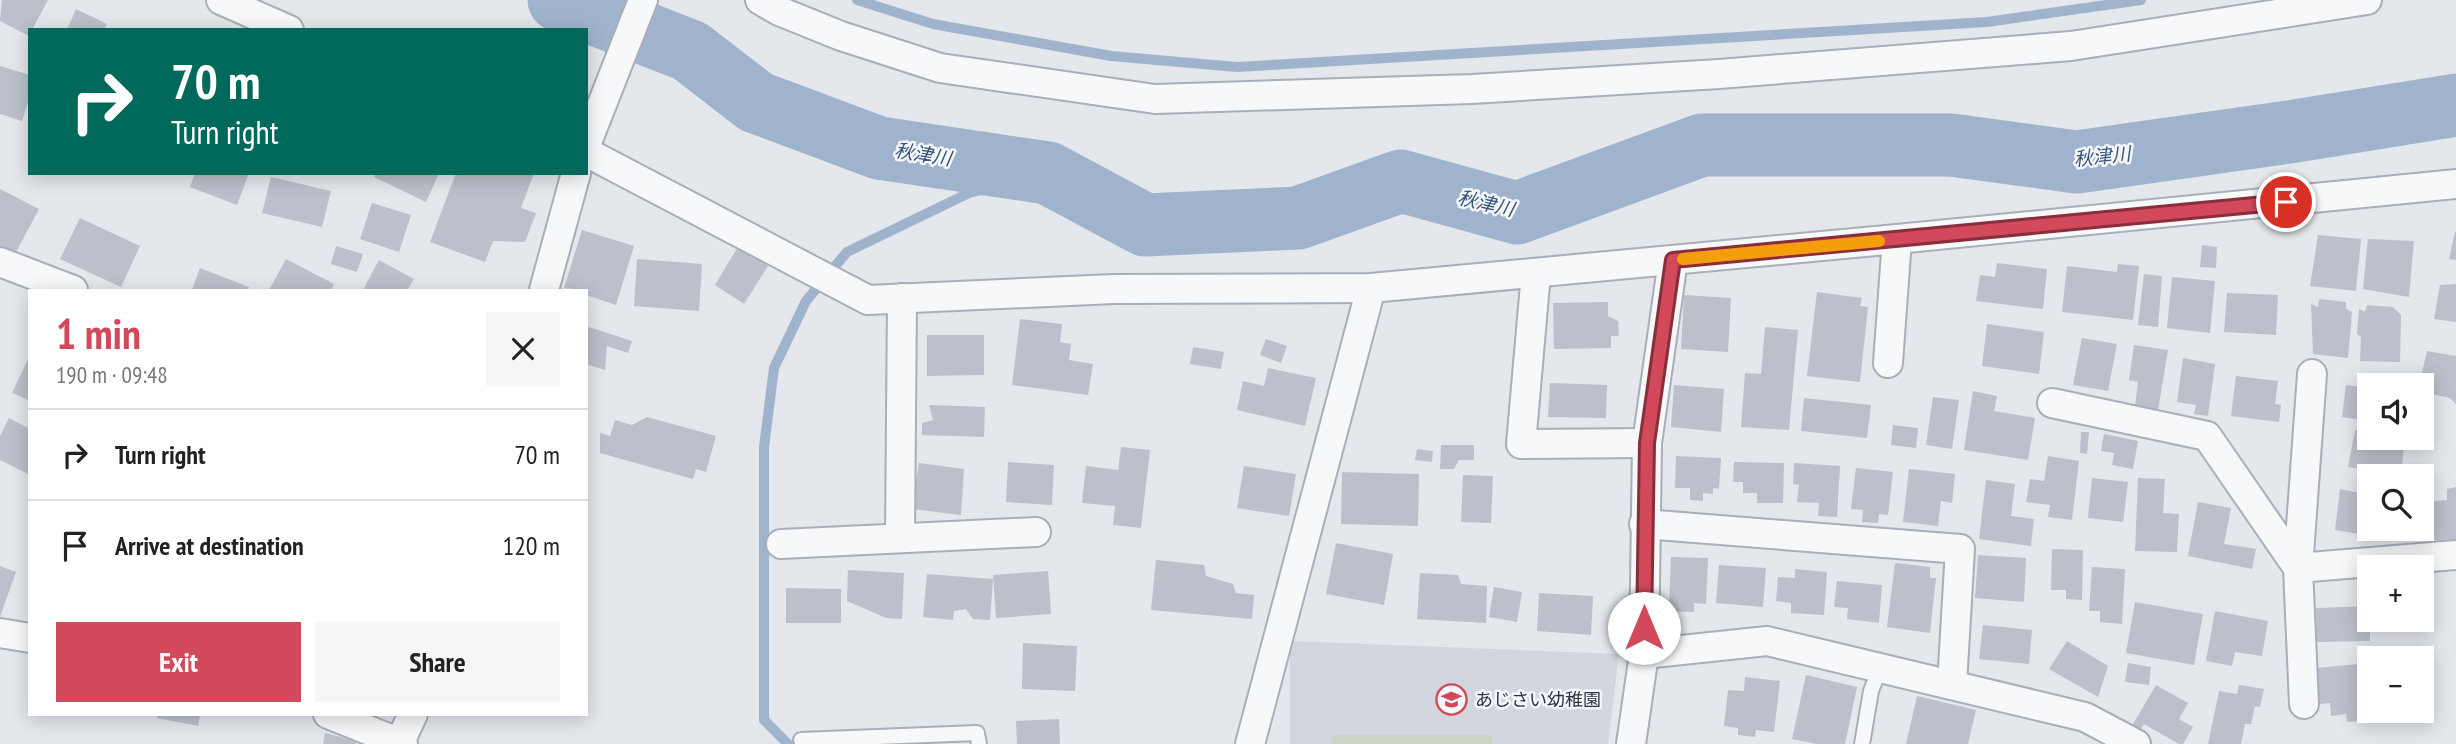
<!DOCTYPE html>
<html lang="en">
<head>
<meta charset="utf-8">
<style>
  body { margin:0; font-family:"PT Sans Narrow","Noto Sans JP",sans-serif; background:#f6f6f6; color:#222; height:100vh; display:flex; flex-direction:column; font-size:26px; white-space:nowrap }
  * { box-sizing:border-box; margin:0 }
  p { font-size:23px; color:#767676 }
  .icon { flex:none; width:38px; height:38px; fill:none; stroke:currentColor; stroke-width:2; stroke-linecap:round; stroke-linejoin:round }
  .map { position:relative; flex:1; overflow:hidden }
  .side { position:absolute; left:28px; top:289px; width:560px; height:427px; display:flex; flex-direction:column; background:#fff; border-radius:0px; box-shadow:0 4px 18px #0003 }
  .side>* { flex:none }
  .hud { position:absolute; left:28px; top:28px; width:560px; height:147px; border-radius:0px; box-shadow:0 4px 18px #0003; background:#00695c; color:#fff; overflow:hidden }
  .fabs { position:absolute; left:2357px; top:373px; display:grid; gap:14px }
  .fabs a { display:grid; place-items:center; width:77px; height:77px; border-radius:0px; background:#fff; box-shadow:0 4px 18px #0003; font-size:35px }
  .pin { position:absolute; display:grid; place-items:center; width:60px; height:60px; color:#fff; margin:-30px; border:4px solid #fff; border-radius:50%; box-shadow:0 2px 7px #0007 }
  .me { position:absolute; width:77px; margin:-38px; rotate:0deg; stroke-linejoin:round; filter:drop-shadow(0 0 5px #0008) }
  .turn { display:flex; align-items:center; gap:24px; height:147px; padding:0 28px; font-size:32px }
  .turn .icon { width:91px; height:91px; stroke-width:2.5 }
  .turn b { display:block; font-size:49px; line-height:60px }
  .round { display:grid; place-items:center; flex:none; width:74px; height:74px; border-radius:0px; background:#f6f6f6 }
  .headline { display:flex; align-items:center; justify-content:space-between; height:119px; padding:0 28px }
  h1 { font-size:42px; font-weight:700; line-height:52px; color:#d1495b }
  .primary-button { display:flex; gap:14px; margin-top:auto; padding:14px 28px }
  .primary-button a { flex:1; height:80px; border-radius:0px; background:#d1495b; color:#fff; font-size:28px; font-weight:700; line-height:80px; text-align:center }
  .primary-button a+a { background:#f6f6f6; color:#222 }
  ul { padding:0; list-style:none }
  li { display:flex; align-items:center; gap:21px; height:91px; padding:0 28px; border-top:2px solid #e0e0e0 }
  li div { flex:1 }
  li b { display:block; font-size:26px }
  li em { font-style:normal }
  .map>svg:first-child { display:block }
</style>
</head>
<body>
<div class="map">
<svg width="2456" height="744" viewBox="0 0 2456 744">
  <rect width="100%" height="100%" fill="#e4e7ec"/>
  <polygon fill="#d2d6de" points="1290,641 1619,654 1608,744 1290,744"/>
  <polygon fill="#c9d6c5" points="1331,735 1492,735 1492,744 1332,744"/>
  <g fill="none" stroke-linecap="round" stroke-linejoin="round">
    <g stroke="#9fb4cc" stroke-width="10">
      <polyline points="857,0 933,24 1111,56 1237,67 1987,22 2141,0"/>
      <polyline points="788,744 764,720 764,447 774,368 806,301 847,252 969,193 1048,173"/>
    </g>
    <polyline stroke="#9fb4cc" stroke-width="63" points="559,0 690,51 756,102 879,148 1048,173 1145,225 1298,218 1401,181 1517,213 1702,145 1951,145 2077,162 2289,132 2456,105"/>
  </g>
  <g fill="#bbc0ca">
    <polygon points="2,0 48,0 32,30 30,30 29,36 0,21"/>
    <polygon points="76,9 107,24 104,30 67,30"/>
    <polygon points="0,66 30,75 30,96 22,121 0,114"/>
    <polygon points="195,173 249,173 237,205 190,187"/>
    <polygon points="376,173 439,173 426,202 374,177"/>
    <polygon points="456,173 534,173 521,208 536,213 525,242 493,241 485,262 430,242"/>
    <polygon points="271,177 331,191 322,227 262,213"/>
    <polygon points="0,189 39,209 15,254 0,246"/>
    <polygon points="372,203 411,215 399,252 360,239"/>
    <polygon points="80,218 140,246 121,287 60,259"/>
    <polygon points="582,230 634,246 616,305 586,295 586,290 564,288"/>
    <polygon points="2455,232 2456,232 2456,260 2449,259"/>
    <polygon points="2318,235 2361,239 2356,291 2310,286"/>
    <polygon points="2368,239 2414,241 2409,297 2363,289"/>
    <polygon points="2202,245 2217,247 2216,268 2200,267"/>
    <polygon points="336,246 363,254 357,272 331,264"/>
    <polygon points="738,247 768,266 744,304 715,285"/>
    <polygon points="286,259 334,284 331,290 269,290"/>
    <polygon points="637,259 702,264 699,311 634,306"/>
    <polygon points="379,260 414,279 407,290 363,290"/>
    <polygon points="1997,263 2047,269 2043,309 1976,301 1980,275 1995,277"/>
    <polygon points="2118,264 2139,266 2133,320 2062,312 2067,266 2117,272"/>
    <polygon points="200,268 249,287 248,290 192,290"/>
    <polygon points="2144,274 2162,276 2158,327 2138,325"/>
    <polygon points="2172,277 2215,281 2210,333 2167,328"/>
    <polygon points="2456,284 2456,322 2434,319 2440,285"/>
    <polygon points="1817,292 1862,298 1860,306 1868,307 1860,382 1807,376"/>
    <polygon points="2227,293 2278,295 2276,335 2224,332"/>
    <polygon points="1684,295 1731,298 1728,352 1681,349"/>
    <polygon points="2319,299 2346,302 2346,309 2352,312 2348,358 2313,354 2311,304 2318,307"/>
    <polygon points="1608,302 1608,316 1618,321 1619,336 1611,336 1611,348 1554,349 1553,303"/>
    <polygon points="2367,305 2393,307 2401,315 2400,362 2360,361 2361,337 2357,334 2359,309 2365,312"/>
    <polygon points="1020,319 1062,324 1060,342 1071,344 1069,360 1093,364 1088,395 1012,385"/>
    <polygon points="1987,324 2044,332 2039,374 1982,366"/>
    <polygon points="586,326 632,341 628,353 607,346 605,370 586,364"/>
    <polygon points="1765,327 1798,330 1789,430 1741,427 1745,373 1761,374"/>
    <polygon points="927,335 984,335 984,375 927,376"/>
    <polygon points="2082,338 2117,344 2108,391 2073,385"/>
    <polygon points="1266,339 1287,346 1281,363 1260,355"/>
    <polygon points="2134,345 2168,350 2158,410 2135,406 2138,382 2129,380"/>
    <polygon points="1193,347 1224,352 1221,369 1190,364"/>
    <polygon points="2427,351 2456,356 2456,404 2450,398 2422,392 2422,385 2419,385"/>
    <polygon points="30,355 30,401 12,393"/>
    <polygon points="2183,358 2215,364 2208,416 2194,414 2196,405 2177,402"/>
    <polygon points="1268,368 1316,378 1305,426 1237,410 1243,381 1264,386"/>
    <polygon points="2236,376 2278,381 2275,404 2281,405 2279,422 2231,416"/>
    <polygon points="1550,383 1607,385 1606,418 1548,417"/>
    <polygon points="1674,385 1724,389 1721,432 1671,427"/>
    <polygon points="2346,385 2370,388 2370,421 2342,417"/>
    <polygon points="1973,391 1997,396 1994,411 2035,418 2028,460 1964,450"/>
    <polygon points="1933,397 1959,400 1952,449 1926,445"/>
    <polygon points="1804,398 1871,405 1867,438 1801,431"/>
    <polygon points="929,405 985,407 984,437 922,435 922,423 933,420"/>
    <polygon points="647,417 716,436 706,472 696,469 693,479 600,453 600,433 610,436 615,420 632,425"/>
    <polygon points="9,418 30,429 30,475 0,460 0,436"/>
    <polygon points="1893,425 1918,428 1916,448 1891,445"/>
    <polygon points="2355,430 2370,432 2370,438 2405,438 2401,476 2348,467"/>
    <polygon points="2081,432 2089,432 2087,454 2080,453"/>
    <polygon points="2104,434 2138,441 2133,469 2112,465 2114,453 2101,451"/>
    <polygon points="1441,445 1474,445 1474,460 1459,460 1454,469 1440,469"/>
    <polygon points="1121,447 1150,450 1141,528 1113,525 1115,506 1082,503 1086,466 1118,470"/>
    <polygon points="1417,449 1433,451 1432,462 1415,460"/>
    <polygon points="1676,456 1721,458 1719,489 1713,488 1713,494 1703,493 1703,501 1690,500 1690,488 1675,488"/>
    <polygon points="2048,456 2079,461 2072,520 2048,517 2050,505 2026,502 2030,479 2044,481"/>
    <polygon points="1008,462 1054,465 1052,505 1006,502"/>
    <polygon points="1734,462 1784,463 1783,503 1757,503 1757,493 1743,493 1743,482 1733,482"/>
    <polygon points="919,463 964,469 961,515 912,509"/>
    <polygon points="1794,463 1840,466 1837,517 1818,516 1819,503 1797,502 1799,485 1793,484"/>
    <polygon points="1244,466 1296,474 1289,516 1237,508"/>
    <polygon points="1856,468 1893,472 1888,515 1879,514 1878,523 1862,522 1863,510 1851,509"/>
    <polygon points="1909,469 1955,474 1952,503 1941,501 1938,526 1903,522"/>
    <polygon points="1342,472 1419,474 1418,526 1341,524"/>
    <polygon points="1463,475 1493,476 1491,523 1461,522"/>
    <polygon points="2092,478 2128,482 2123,522 2088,518"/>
    <polygon points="2138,478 2165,479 2163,513 2179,514 2177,552 2135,551"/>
    <polygon points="1986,480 2015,484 2011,516 2034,519 2031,546 1979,539"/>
    <polygon points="2456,487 2456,539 2421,541 2419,528 2422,528 2422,502 2447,500 2447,489"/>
    <polygon points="2340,489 2370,495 2370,528 2391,528 2390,539 2335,530"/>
    <polygon points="2198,502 2231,508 2224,544 2256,549 2252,569 2188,556"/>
    <polygon points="1336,543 1393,554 1384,605 1326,594"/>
    <polygon points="2052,549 2083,550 2082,600 2066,599 2066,590 2051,590"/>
    <polygon points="1978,555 2026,558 2024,602 1975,598"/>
    <polygon points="1671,557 1708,558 1706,604 1694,603 1694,612 1669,611"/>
    <polygon points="1156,560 1204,565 1206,576 1233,584 1236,593 1254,595 1252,619 1151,610"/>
    <polygon points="1895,563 1930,567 1930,578 1936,578 1930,633 1887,627"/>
    <polygon points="1719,565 1766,568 1763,607 1716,603"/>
    <polygon points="0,566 16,572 0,617"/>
    <polygon points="2092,567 2125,569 2122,624 2100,622 2100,611 2089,611"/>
    <polygon points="1795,569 1827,572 1824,615 1791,613 1791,603 1776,601 1778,577 1795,578"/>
    <polygon points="848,570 904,573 902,619 886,618 847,601"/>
    <polygon points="1048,571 1051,614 996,618 993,575"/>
    <polygon points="1420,573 1458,575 1461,584 1487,586 1486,623 1417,619"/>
    <polygon points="927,574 993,579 990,620 973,619 966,609 954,611 953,620 923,617"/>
    <polygon points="1837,581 1882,585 1879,623 1847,619 1848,608 1834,607"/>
    <polygon points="1494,587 1522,592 1517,622 1489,617"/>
    <polygon points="786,588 841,589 841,623 786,623"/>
    <polygon points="1539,593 1593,596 1591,635 1537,631"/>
    <polygon points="2135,602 2203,614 2194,665 2126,653"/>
    <polygon points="2370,606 2370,641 2317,642 2316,608"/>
    <polygon points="2215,611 2268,621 2262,656 2235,652 2232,666 2206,661"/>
    <polygon points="1983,625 2032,630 2029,664 1979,659"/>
    <polygon points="2067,641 2108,666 2098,697 2049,669"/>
    <polygon points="1023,643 1077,646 1075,691 1022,689"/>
    <polygon points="2128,663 2151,667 2149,685 2125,682"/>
    <polygon points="2370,663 2370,710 2379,710 2380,719 2347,722 2346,714 2331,716 2330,703 2320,704 2316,668"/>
    <polygon points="1806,675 1857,687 1845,744 1817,744 1792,739"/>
    <polygon points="1745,677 1780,681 1774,732 1756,730 1755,737 1738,735 1738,728 1724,726 1728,690 1744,691"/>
    <polygon points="2156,685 2188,703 2179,719 2193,727 2183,744 2179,744 2144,724 2140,731 2132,726"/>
    <polygon points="2239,685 2264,689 2260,707 2255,706 2251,724 2245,724 2241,744 2208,744 2219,691 2237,694"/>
    <polygon points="1917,696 1976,710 1968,744 1906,744"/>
    <polygon points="158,714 200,714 198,726 157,718"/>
    <polygon points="1059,719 1060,744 1017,744 1016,721"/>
    <polygon points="325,733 357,741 356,744 323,744"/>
  </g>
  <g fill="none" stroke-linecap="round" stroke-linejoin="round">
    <defs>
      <g id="lane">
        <polyline points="801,740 977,733 979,744"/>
        <polyline points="1862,744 1871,691 1880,668"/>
      </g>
      <g id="street">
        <polyline points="221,0 289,30"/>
        <polyline points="760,0 779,11 841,36 940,68 1155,99 1472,89 1719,74 2071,46 2367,0"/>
        <polyline points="586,145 643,0"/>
        <polyline points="586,152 868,300 1114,289 1371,288 1897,239 2456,184"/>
        <polyline points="0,262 73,290"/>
        <polyline points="1536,273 1521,444 1647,443"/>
        <polyline points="544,290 576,173"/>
        <polyline points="1888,363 1897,239"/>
        <polyline points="2052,403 2207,436 2298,568"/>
        <polyline points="1644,524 1960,549 1952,685"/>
        <polyline points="900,538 902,298"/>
        <polyline points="781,544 1036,532"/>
        <polyline points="2298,568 2312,374"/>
        <polyline points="0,633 30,638"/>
        <polyline points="1644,654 1767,641 2085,717 2136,744"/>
        <polyline points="2304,704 2298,568 2456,555"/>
        <polyline points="328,714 403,744"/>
        <polyline points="399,744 413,714"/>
        <polyline points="1250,744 1371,288"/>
        <polyline points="1631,744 1644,654 1647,443 1673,260"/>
      </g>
    </defs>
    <use href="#lane" stroke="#a9aeb7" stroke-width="18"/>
    <use href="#street" stroke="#a9aeb7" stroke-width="32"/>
    <use href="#lane" stroke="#f7f8fa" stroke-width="14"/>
    <use href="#street" stroke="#f7f8fa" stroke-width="28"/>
  </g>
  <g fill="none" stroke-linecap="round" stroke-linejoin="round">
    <defs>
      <polyline id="route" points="1644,628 1647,443 1673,260 2286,202"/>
    </defs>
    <use href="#route" stroke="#882f3b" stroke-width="18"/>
    <use href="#route" stroke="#d1495b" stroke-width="12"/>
    <polyline stroke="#f59e0b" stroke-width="12" points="1683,259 1879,241"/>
  </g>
  <defs>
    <symbol id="school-ring" viewBox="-11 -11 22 22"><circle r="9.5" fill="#f4f6f9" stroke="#d1495b" stroke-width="1.5"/><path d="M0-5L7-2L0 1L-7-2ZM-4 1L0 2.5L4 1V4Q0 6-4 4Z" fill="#d1495b"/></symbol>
  </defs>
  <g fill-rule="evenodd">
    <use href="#school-ring" x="1434" y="682" width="35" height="35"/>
  </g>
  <g text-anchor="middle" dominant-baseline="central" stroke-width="5" stroke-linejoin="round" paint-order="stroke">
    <g font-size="18" fill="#2b3445" stroke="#f4f6f9" text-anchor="start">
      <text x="1475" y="699">あじさい幼稚園</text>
    </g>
    <g font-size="19" font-style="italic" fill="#34527a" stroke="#f4f6f9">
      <text transform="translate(923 154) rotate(9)">秋津川</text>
      <text transform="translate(2102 156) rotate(-6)">秋津川</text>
      <text transform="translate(1486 203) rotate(13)">秋津川</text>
    </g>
  </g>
</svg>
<div class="fabs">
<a><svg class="icon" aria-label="sound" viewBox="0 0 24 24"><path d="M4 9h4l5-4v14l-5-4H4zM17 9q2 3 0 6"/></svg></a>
<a><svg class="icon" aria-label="search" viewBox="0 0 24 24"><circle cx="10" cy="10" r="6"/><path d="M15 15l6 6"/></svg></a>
<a>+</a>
<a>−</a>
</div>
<div class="pin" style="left:2286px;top:202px;background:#d93025"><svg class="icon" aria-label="arrive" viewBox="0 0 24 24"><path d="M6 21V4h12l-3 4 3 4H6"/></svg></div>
<svg class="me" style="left:1644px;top:628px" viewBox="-20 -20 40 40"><circle r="19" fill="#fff"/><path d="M0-13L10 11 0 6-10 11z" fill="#d1495b"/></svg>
<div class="hud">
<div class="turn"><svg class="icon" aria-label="right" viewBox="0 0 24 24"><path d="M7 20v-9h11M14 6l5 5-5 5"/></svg><div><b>70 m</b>Turn right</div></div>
</div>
<section class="side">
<div class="headline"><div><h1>1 min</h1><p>190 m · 09:48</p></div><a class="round"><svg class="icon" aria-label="close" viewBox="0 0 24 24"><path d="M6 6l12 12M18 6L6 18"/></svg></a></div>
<ul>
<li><svg class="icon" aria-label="right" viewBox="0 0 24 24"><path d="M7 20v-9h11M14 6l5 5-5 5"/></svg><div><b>Turn right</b></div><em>70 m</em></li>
<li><svg class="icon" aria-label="arrive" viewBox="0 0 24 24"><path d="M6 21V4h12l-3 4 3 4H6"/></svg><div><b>Arrive at destination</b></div><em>120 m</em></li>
</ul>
<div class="primary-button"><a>Exit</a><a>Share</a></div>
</section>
</div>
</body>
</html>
